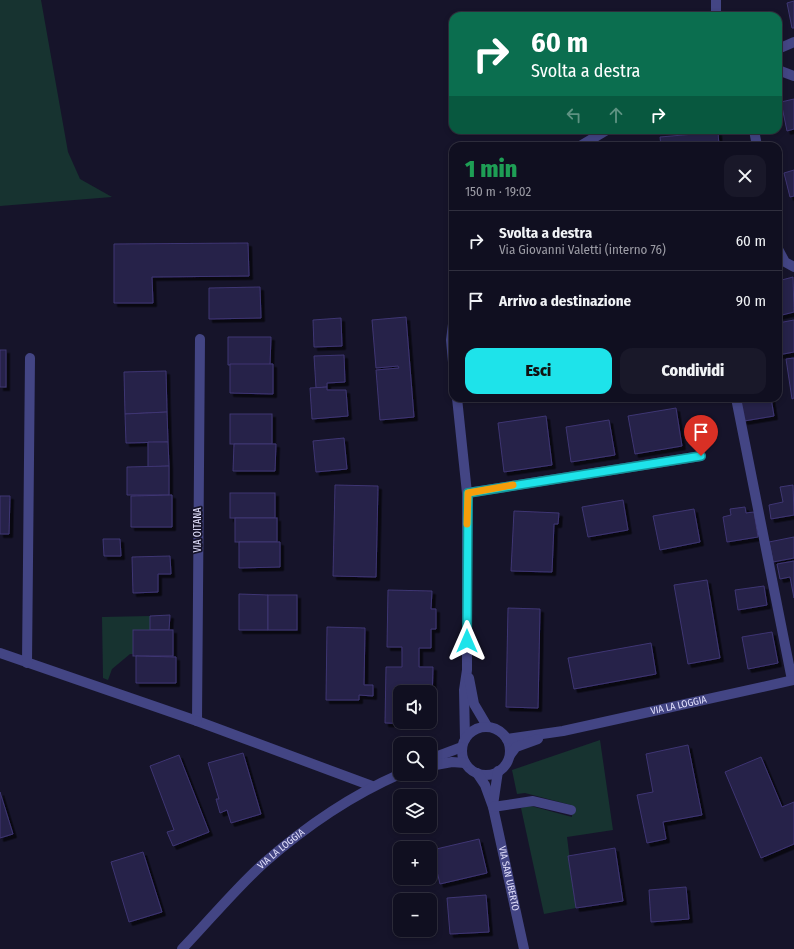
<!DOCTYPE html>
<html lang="it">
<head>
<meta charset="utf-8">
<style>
  body { margin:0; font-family:"Fira Sans Condensed",sans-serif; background:#191829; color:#f1f3f6; height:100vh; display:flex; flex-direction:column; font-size:15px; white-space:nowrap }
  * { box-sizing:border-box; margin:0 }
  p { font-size:13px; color:#9c9ca5 }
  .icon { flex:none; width:22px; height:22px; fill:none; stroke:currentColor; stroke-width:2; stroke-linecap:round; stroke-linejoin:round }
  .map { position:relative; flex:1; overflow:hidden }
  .side { position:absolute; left:449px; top:142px; width:333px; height:260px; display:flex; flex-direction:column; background:#100f20; border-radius:12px; box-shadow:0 2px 6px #0003,0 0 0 1px #302f3e }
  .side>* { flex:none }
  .guide { position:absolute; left:449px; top:12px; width:333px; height:122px; border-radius:12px; box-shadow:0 2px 6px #0003,0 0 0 1px #302f3e; background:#0b6e4f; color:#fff; overflow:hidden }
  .fabs { position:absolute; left:393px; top:685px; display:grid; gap:8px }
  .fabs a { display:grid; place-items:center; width:44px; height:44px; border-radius:8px; background:#100f20; box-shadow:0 2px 6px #0003,0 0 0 1px #302f3e; font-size:20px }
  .pin { position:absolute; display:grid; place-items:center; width:34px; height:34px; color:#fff; margin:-41px -17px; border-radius:50% 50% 50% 0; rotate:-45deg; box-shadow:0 0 4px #0007 }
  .pin .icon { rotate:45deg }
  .me { position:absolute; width:44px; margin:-22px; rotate:0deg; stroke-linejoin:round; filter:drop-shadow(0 0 3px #0008) }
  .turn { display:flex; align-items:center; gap:14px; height:84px; padding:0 16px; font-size:18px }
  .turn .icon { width:52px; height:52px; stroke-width:2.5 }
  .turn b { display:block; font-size:28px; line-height:34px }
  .lanes { display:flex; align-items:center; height:38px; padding:0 16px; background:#0003; justify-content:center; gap:20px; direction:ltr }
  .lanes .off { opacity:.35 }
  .round { display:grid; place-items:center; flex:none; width:42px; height:42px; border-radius:12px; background:#191829 }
  .headline { display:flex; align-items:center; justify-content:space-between; height:68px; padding:0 16px }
  h1 { font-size:24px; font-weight:800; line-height:30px; color:#1e9e55 }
  .button { display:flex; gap:8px; margin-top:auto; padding:8px 16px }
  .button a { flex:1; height:46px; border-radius:12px; background:#1ee3ea; color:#111; font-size:16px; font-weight:800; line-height:46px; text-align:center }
  .button a+a { background:#191829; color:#f1f3f6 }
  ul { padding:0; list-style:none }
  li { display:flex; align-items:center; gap:12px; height:60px; padding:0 16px; border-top:1px solid #302f3e }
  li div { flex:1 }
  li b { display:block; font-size:15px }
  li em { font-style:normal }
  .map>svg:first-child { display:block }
</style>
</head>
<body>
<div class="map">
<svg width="794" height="949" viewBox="0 0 794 949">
  <defs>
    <filter id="shadow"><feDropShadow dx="3.5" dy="3.5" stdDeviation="0" flood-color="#0009"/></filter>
  </defs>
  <rect width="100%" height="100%" fill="#16142a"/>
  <g fill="#173330">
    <polygon points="0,0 41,0 68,152 80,179 112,197 0,206"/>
    <polygon points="150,616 150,630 133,630 133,654 130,654 112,669 108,680 103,678 102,617"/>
    <polygon points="600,740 613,830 567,837 576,908 544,914 521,808 531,806 572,817 571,805 525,793 517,794 512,770"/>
  </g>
  <g fill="#272149" stroke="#3e3673" filter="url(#shadow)">
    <polygon points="794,1 794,28 792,28 787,3"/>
    <polygon points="794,99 794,129 787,131 781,102"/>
    <polygon points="718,132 719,146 661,146 660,137"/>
    <polygon points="794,170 794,196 790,197 784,173"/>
    <polygon points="248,243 249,276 152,277 153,303 114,303 114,244"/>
    <polygon points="793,277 794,312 778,316 778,281"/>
    <polygon points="260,287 261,318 209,319 209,288"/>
    <polygon points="406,317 414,417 380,420 376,370 399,368 398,366 376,368 372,320"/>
    <polygon points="341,318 342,346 314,347 313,320"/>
    <polygon points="794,320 794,352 778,355 778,323"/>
    <polygon points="228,337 271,337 270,365 228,365"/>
    <rect x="0" y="350" width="6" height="37"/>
    <polygon points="344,355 345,382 327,383 327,387 316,388 314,356"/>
    <polygon points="794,358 794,398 792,399 786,359"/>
    <polygon points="230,364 273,364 273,394 230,393"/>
    <polygon points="166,371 167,412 125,414 124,372"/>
    <polygon points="327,387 327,390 346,390 348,416 312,419 310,388"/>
    <polygon points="740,398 771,398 774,416 744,421"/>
    <polygon points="676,408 682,446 635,454 628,416"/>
    <polygon points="167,412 168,442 126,443 125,414"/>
    <rect x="230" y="414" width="42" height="30"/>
    <polygon points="546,416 552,465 504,472 498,423"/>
    <polygon points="609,420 615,455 571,462 566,427"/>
    <polygon points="344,438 347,469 316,472 313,441"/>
    <polygon points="148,442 168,442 169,466 148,467"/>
    <polygon points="234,444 276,444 275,471 233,471"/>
    <polygon points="169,466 169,495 127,495 127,467"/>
    <polygon points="335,485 378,486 376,577 333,576"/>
    <polygon points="793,485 794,515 771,519 769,505 783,502 780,487"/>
    <rect x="230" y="493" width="45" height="25"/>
    <polygon points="172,495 172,527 131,527 131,496"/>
    <polygon points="0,496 10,496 9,534 0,534"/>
    <polygon points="623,500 628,530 588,537 582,507"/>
    <polygon points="745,507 746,513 754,512 758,537 727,542 723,517 731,515 730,509"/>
    <polygon points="694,509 700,542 660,550 653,516"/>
    <polygon points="514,511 559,513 558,524 554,524 552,572 511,571"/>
    <rect x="235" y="518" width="42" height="24"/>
    <polygon points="794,537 794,558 773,562 769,542"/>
    <polygon points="103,539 120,539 121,556 104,556"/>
    <polygon points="239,542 280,542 280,567 239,568"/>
    <polygon points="170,556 171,574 158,574 158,592 133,593 132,557"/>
    <polygon points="794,561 794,598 790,577 780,579 777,564"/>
    <polygon points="707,580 720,658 688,664 674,585"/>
    <polygon points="764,586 767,605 738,610 735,590"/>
    <polygon points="388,590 432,591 431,609 436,609 436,629 431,629 431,648 419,648 419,667 433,667 432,704 430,704 430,692 400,692 400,722 429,722 429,724 385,723 386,667 402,667 402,647 387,647"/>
    <polygon points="239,594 268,595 268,630 239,630"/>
    <rect x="268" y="595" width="29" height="35"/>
    <polygon points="508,608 540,609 538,708 506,707"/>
    <polygon points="170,615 169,630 150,630 150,616"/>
    <polygon points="327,627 365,628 364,685 373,685 373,696 359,695 359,700 326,700"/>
    <rect x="133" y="630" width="40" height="26"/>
    <polygon points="772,632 778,663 748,669 742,637"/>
    <polygon points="651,643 656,674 574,689 568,658"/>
    <polygon points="136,656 176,657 176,683 136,683"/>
    <polygon points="688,745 702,815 663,822 666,839 647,843 637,795 653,792 646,754"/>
    <polygon points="243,753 261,814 231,823 227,810 220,813 216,799 219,799 208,763"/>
    <polygon points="179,755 209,832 173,846 167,832 174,830 150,766"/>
    <polygon points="761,757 782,807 794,802 794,844 761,858 725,772"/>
    <polygon points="0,792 13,834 0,838"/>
    <polygon points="479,839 487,873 440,884 432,850"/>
    <polygon points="615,848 623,901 576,908 568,856"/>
    <polygon points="143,852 162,912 129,922 111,862"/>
    <polygon points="686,887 689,919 651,922 649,890"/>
    <polygon points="486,895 489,932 450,934 447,898"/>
  </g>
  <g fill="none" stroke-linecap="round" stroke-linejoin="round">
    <g stroke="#434584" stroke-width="10">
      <polyline points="716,16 716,0"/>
      <polyline points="778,49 794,42"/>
      <polyline points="778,70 794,76"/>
      <polyline points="754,130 757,146"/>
      <polyline points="580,146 607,130"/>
      <polyline points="778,249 785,262 794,267"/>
      <polyline points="453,324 451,340 453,362"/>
      <polyline points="200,339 197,721 372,786"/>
      <polyline points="457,398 467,493 467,670 464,690 465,739"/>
      <polyline points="736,398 792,680"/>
      <polyline points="467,493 701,456"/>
      <polyline points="0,653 197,721"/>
      <polyline points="27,663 30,358"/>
      <polyline points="469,678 474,704 487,726"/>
      <circle cx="486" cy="751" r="24"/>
      <path id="s1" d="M507 739 563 731 794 680"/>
      <polyline points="510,755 516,747 538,739"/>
      <polyline points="430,759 462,747"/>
      <polyline points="430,766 452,762 465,763"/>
      <path id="s2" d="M477 773 485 785 493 807 524 949"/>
      <polyline points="493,805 498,771"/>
      <polyline points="493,807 533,801 571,810"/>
      <path id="s3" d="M182 949C208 922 236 888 264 863 305 827 350 796 400 774"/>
    </g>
  </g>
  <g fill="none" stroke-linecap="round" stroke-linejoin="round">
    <defs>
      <polyline id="route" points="467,641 468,493 701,456"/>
    </defs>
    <use href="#route" stroke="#149498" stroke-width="10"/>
    <use href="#route" stroke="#1ee3ea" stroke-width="7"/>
    <polyline stroke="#f59e0b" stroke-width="7" points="467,524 468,493 513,485"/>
  </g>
  <g text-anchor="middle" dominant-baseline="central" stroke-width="3.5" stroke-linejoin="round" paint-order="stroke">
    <g font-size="10" fill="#e1dffc" stroke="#16142a">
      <text transform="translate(198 530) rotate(-90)">VIA OITANA</text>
      <text stroke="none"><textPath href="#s1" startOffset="175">VIA LA LOGGIA</textPath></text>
      <text stroke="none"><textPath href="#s3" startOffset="141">VIA LA LOGGIA</textPath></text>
      <text stroke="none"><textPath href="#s2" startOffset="111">VIA SAN UBERTO</textPath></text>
    </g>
  </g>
</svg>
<div class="fabs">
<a><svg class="icon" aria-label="sound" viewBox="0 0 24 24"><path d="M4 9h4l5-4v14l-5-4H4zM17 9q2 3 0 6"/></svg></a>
<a><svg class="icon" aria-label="search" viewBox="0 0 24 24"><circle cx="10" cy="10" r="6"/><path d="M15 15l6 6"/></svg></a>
<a><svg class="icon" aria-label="layers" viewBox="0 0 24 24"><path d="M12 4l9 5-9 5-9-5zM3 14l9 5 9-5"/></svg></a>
<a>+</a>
<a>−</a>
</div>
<div class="pin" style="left:701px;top:456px;background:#d93025"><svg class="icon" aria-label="arrive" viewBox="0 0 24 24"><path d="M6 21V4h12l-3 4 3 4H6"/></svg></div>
<svg class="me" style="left:467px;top:641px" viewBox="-20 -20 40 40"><path d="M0-17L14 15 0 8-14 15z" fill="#1ee3ea" stroke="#fff" stroke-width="4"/></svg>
<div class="guide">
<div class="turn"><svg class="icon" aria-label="right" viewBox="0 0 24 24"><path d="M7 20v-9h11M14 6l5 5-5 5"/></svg><div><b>60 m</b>Svolta a destra</div></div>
<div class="lanes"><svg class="icon off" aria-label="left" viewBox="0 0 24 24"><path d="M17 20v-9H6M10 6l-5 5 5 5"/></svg><svg class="icon off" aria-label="ahead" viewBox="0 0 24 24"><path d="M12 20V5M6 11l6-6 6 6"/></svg><svg class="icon" aria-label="right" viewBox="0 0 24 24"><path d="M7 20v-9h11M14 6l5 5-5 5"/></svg></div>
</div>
<section class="side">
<div class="headline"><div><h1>1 min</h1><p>150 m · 19:02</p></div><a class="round"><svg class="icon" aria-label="close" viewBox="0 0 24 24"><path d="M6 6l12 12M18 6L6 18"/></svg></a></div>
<ul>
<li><svg class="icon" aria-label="right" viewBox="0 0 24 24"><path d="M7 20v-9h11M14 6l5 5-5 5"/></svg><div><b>Svolta a destra</b><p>Via Giovanni Valetti (interno 76)</p></div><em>60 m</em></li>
<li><svg class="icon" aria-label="arrive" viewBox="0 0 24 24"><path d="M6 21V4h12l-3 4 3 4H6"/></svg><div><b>Arrivo a destinazione</b></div><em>90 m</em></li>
</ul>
<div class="button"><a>Esci</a><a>Condividi</a></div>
</section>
</div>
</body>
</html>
